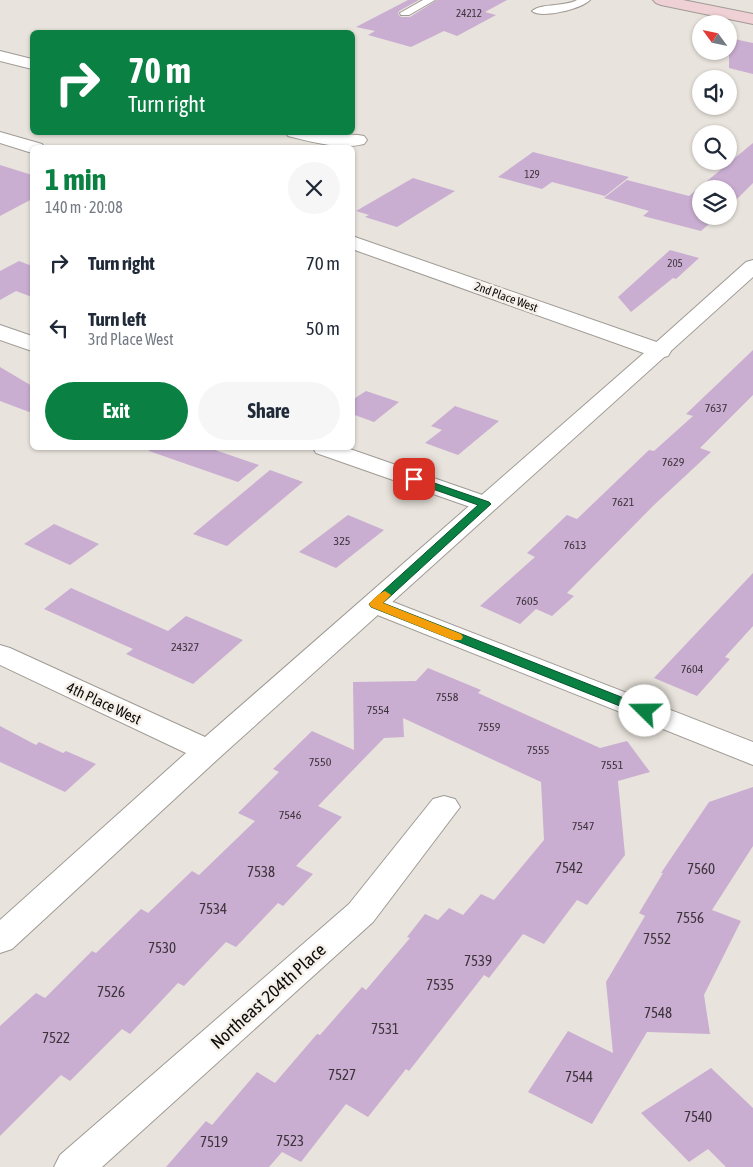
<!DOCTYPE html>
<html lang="en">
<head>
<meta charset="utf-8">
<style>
  body { margin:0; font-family:"Asap Condensed",sans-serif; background:#f6f6f7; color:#1f2937; height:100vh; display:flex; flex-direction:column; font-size:19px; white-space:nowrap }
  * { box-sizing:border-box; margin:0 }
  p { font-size:16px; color:#747a83 }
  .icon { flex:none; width:28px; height:28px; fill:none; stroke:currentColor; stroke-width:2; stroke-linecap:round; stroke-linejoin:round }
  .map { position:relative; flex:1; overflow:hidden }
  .details { position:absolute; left:30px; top:145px; width:325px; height:305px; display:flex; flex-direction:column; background:#fff; border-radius:8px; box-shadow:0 1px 4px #0004 }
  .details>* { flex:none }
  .guide { position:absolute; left:30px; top:30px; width:325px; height:105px; border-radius:8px; box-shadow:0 1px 4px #0004; background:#0b8043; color:#fff; overflow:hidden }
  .needle { width:32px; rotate:303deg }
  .buttons { position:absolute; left:692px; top:15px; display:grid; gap:10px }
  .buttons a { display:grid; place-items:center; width:45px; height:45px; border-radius:50%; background:#fff; box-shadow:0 1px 4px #0004; font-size:25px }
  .pin { position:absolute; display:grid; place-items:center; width:42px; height:42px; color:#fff; margin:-21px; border-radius:10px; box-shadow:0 2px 8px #0006 }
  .me { position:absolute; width:55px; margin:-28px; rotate:292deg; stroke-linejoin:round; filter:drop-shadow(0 0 4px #0008) }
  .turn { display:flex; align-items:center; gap:18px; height:105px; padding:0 15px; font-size:22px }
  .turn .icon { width:65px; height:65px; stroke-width:2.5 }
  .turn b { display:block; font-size:35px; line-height:42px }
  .round { display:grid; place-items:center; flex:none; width:52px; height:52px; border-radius:26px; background:#f6f6f7 }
  .head { display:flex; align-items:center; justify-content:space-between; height:85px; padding:0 15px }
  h1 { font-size:30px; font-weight:700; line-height:38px; color:#0b8043 }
  .primary-button { display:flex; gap:10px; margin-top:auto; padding:10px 15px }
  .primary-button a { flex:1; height:58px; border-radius:30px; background:#0b8043; color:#fff; font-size:20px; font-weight:700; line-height:58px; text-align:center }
  .primary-button a+a { background:#f6f6f7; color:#1f2937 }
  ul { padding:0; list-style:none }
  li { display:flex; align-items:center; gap:15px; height:65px; padding:0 15px }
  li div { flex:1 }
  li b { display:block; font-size:19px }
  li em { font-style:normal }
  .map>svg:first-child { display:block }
</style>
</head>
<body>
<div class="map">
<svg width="753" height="1167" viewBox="0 0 753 1167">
  <rect width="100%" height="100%" fill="#e8e3dc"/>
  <g fill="#caaed2">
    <polygon points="408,0 419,0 399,11 398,14 401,17 410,17 437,0 507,0 485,12 496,15 457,36 444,31 411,47 368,35 375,31 356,27"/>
    <polygon points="729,38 753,43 753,74 729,68"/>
    <polygon points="753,143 753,183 729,207 729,189 701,189 701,216 718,216 701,231 643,216 649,211 604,198 627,180 689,196"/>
    <polygon points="533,152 629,177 605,196 552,182 542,189 498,177"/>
    <polygon points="0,165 32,175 32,199 0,216"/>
    <polygon points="413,178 455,191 397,227 365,217 369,215 356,211"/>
    <polygon points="670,250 699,258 676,279 673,278 631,312 618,297"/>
    <polygon points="19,261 32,266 32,297 16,291 0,300 0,271"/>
    <polygon points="753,350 753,395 700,448 711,452 654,505 567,593 574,596 552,616 536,609 520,624 480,606 535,557 527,553 567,515 577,519 649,450 654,451 693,416 686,414"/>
    <polygon points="0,367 32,386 32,413 0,401"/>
    <polygon points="366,391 399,402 374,422 352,414 352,400"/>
    <polygon points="455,406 499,421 458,455 425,443 442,430 431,426"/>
    <polygon points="150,448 209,448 259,465 238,482 149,451"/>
    <polygon points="270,470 303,482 227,546 193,534"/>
    <polygon points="348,515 384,530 336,568 299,552"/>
    <polygon points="54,524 99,544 70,565 24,544"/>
    <polygon points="753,573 753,626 725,657 730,659 697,696 654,678"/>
    <polygon points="71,588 168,631 186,616 243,640 193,684 126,654 133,649 44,609"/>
    <polygon points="428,668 481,690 478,693 600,748 627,741 650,772 618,781 625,855 587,905 577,900 544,944 523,934 489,978 484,975 409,1071 406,1069 368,1117 346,1104 301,1162 282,1152 269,1167 166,1167 206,1121 212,1125 257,1072 275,1083 317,1034 320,1035 362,987 366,990 410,938 407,937 425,914 438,920 449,908 463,915 481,894 494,900 544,840 541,782 403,718 404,737 384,738 318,806 342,817 296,866 313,874 283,906 278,903 236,947 226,942 184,986 178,983 130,1034 122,1029 70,1081 61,1075 0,1136 0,1026 36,993 45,998 92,951 96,953 141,909 148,913 192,871 199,875 255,821 238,813 279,772 273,769 312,731 354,750 353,682 416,681"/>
    <polygon points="0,726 36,745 39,742 63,753 66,751 96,764 65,792 0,762"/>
    <polygon points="753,787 753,846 712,910 741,921 704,995 710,1034 647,1032 592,1124 528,1092 568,1031 613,1053 606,982 645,916 639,913 663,873 661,873 709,802"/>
    <polygon points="711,1068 753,1108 753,1167 726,1167 708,1149 689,1162 641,1113"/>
  </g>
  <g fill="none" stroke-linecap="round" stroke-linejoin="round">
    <defs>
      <g id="service">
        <polygon points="423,0 435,0 409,15 401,15 400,13"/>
        <path d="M577 0H590C581 9 541 19 532 11 542 3 564 7 577 0Z"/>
      </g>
      <g id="minor">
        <polygon points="0,51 32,59 32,69 0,61"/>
        <polygon points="0,132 42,144 44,148 32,148 32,153 0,143"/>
        <path d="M285 132 358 135 364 136 367 140 364 144C340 150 312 142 288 136Z"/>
        <polygon points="352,236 668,346 671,351 668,356 660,358 652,356 352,249"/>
        <polygon points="0,325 32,336 32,351 0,340"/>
        <polygon points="313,448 347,448 494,499 498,504 494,509 485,512 476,509 316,453"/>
        <polygon points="375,595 753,742 753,765 365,610 361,604 365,598"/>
        <polygon points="444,796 455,799 460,807 373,922 102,1167 54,1167 60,1155 349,904 433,799"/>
      </g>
      <polygon id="tertiary" points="753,260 753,277 219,758 12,949 0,953 0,920 186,753 0,665 0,645 10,648 205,737 652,346 746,262"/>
      <polygon id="secondary" points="653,0 683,0 753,14 753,24 661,5 656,3"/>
    </defs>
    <use href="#service" stroke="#9f9a94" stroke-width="2"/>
    <use href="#minor" stroke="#9f9a94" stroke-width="2"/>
    <use href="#tertiary" stroke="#9f9a94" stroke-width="2"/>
    <use href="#secondary" stroke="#9f9a94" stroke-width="2"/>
    <use href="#service" fill="#fff" fill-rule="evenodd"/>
    <use href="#minor" fill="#fff" fill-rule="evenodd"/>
    <use href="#tertiary" fill="#fff" fill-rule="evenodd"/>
    <use href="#secondary" fill="#efd0d4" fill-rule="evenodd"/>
  </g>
  <polygon fill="#0b8043" stroke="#07532c" points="414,476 489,502 491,504 383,603 649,708 651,711 649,714 640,714 371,607 369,604 371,602 478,505 410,481 409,479"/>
  <path fill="#f59e0b" d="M385 591 391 595 383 603 461 634 463 637 461 640H453L371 607 369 604C373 599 379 593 385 591Z"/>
  <g text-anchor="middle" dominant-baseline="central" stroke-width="5" stroke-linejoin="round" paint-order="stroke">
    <g font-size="11" fill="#3d343c">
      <text x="469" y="13">24212</text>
      <text x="532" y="174">129</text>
      <text x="675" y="263">205</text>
    </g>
    <g font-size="12" fill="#0e0c0a" stroke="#f5f0e9">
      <text transform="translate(506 297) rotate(20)">2nd Place West</text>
    </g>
    <g font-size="12" fill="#3d343c">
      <text x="716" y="408">7637</text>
      <text x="673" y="462">7629</text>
      <text x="623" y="502">7621</text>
      <text x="342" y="541">325</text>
      <text x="575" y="545">7613</text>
      <text x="527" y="601">7605</text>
      <text x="185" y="647">24327</text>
      <text x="692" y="669">7604</text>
      <text x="447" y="697">7558</text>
      <text x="378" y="710">7554</text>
      <text x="489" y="727">7559</text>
      <text x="538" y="750">7555</text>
      <text x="320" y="762">7550</text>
      <text x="612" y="765">7551</text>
      <text x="290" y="815">7546</text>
      <text x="583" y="826">7547</text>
    </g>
    <g font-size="15" fill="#0e0c0a" stroke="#f5f0e9">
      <text transform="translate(104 703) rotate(25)">4th Place West</text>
    </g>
    <g font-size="15" fill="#3d343c">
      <text x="569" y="867">7542</text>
      <text x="701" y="868">7560</text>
      <text x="261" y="871">7538</text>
      <text x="213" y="908">7534</text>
      <text x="690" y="917">7556</text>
      <text x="657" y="938">7552</text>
      <text x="162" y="947">7530</text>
      <text x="478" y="960">7539</text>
      <text x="440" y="984">7535</text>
      <text x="111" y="991">7526</text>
      <text x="658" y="1012">7548</text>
      <text x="385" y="1028">7531</text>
      <text x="56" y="1037">7522</text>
      <text x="342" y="1074">7527</text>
      <text x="579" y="1076">7544</text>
      <text x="698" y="1116">7540</text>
      <text x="290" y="1140">7523</text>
      <text x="214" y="1141">7519</text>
    </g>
    <g font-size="18" fill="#0e0c0a" stroke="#f5f0e9">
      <text transform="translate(268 996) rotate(-42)">Northeast 204th Place</text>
    </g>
  </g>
</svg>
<div class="buttons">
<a><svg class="needle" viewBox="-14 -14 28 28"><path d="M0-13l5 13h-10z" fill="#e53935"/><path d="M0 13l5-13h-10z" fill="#747a83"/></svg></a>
<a><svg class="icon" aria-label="sound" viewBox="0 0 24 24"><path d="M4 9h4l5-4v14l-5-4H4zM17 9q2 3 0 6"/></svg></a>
<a><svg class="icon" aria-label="search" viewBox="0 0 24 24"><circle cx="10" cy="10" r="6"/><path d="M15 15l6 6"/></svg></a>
<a><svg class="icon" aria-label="layers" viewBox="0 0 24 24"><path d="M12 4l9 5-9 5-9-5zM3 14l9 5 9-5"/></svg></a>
</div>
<div class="pin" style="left:414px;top:479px;background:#d93025"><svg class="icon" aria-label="arrive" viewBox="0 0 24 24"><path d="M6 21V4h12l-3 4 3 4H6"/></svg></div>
<svg class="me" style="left:645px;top:711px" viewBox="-20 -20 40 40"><circle r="19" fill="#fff"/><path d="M0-13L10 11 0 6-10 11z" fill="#0b8043"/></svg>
<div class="guide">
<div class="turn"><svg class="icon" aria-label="right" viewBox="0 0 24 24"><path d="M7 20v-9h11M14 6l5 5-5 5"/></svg><div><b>70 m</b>Turn right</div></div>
</div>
<section class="details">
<div class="head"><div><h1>1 min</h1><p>140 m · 20:08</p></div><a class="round"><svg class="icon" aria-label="close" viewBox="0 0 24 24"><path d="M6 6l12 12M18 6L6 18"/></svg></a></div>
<ul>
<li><svg class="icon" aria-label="right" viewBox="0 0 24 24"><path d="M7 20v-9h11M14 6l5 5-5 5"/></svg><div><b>Turn right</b></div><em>70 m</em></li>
<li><svg class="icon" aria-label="left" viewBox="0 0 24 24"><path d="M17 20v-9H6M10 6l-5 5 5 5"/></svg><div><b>Turn left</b><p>3rd Place West</p></div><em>50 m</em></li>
</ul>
<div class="primary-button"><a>Exit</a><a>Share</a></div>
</section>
</div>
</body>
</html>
